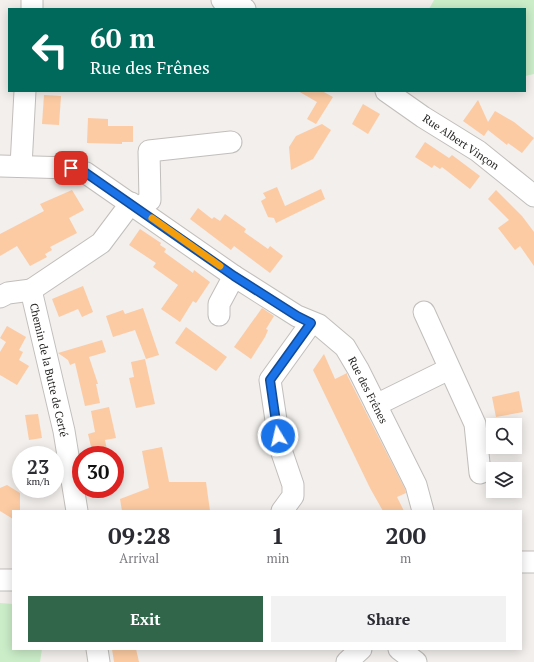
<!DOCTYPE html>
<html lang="en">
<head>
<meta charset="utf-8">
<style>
  body { margin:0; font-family:"PT Serif",serif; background:#f2f2f3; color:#2b2b33; height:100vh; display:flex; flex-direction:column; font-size:15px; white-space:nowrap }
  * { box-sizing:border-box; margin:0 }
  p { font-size:13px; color:#7c7c81 }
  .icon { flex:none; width:22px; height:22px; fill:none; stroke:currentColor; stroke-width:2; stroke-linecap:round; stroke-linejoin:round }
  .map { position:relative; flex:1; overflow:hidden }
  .drawer { position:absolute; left:12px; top:510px; width:510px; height:140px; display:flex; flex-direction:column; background:#fff; border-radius:0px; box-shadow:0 2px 10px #0003 }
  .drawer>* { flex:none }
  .guide { position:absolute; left:8px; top:8px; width:518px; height:84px; border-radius:0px; box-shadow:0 2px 10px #0003; background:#00695c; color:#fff; overflow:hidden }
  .fabs { position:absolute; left:486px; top:418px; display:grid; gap:8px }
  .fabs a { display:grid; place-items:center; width:36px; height:36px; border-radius:0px; background:#fff; box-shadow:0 2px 10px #0003; font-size:20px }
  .speed { position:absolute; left:12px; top:446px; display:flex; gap:8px; font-size:20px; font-weight:700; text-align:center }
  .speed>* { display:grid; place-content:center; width:52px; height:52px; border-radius:50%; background:#fff; box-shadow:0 2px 10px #0003; line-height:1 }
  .speed small { font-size:10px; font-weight:400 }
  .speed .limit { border:6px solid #d22; background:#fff; color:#111 }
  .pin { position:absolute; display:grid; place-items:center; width:34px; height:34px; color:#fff; margin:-17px; border-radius:8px; box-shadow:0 2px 6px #0006 }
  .me { position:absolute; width:44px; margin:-22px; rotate:351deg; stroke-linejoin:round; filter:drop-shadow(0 0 3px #0008) }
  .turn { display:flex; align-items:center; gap:14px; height:84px; padding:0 16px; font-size:18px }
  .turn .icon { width:52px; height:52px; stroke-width:2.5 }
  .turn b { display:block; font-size:28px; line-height:34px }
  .eta { display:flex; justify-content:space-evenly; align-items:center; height:68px; text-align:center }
  .eta b { font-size:24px; font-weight:700; line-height:28px }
  .cta { display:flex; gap:8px; margin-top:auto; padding:8px 16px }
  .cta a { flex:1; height:46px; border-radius:0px; background:#31664b; color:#fff; font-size:16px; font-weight:700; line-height:46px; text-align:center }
  .cta a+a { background:#f2f2f3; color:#2b2b33 }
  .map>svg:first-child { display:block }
</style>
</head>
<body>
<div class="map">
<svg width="534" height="662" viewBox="0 0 534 662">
  <rect width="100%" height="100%" fill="#f2efec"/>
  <g fill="#cbedc8">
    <polygon points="434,0 534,0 534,74 525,76 525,9 429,9"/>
    <polygon points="0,603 13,604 13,649 42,649 40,662 0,662"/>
  </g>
  <g fill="#fccba3">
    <polygon points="298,91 322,91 333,97 316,124 307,119 317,102"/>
    <polygon points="44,95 61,96 59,125 42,124"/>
    <polygon points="478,100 488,122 495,111 514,122 534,138 522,153 508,143 507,145 488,130 484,136 463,121"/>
    <polygon points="363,104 380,114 368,134 352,124"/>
    <polygon points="88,118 108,119 108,126 133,126 133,142 122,142 122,144 87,143"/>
    <polygon points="322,124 331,130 313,159 291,170 289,147 296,136"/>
    <polygon points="425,142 449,158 452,155 480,176 470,189 442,167 440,169 434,165 432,168 415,157"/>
    <polygon points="277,187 285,206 321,189 325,199 276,223 274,218 268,217 261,201 266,198 263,193"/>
    <polygon points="72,190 84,210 69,218 77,233 50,247 52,250 45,254 47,257 30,266 17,246 0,256 0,234 44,211 40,204"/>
    <polygon points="496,190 522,216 534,232 534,266 520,246 515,250 498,228 509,220 488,199"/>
    <polygon points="198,208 212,219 214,217 220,221 225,214 246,229 244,232 268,249 270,246 283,256 270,273 234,246 231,250 190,219"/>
    <polygon points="140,229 161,243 160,245 166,249 164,252 193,273 194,270 210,282 196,303 193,301 180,322 161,309 178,285 153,267 156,263 129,245"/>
    <polygon points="83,286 93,312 82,317 78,309 59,317 52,299"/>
    <polygon points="143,308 159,355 146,359 135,330 113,337 106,316 123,310 125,314"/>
    <polygon points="262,308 274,316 266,329 268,330 265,337 251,359 234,347"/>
    <polygon points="7,326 26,337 19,350 23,352 19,360 29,366 17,385 0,375 0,352 6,342 0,338"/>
    <polygon points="186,327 227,357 216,371 175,343"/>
    <polygon points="102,340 106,352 89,357 98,384 96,384 100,403 85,406 75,363 70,365 68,360 58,353"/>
    <polygon points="324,354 335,379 347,373 347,375 405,489 406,493 397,497 404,511 383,511 370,488 313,370"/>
    <polygon points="145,359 155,404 136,408 129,378 134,377 131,362"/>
    <polygon points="519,391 523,412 496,417 492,397"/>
    <polygon points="109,407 116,438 105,440 108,455 93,455 88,434 95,432 91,411"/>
    <polygon points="38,414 42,438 29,440 25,415"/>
    <polygon points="162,447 169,482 206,482 210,511 122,511 120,499 149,488 142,451"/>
    <polygon points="7,485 20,493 20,511 13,511 13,519 0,511 0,488"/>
    <polygon points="112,649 136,649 139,662 114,662"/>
  </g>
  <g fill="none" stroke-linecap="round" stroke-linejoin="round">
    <defs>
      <g id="minor">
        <polyline points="222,0 245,9"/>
        <polyline points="32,9 32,0"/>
        <polyline points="386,91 423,117 478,151 534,196"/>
        <polyline points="0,166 71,168 86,173 234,276 219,304 219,315"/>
        <polyline points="21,166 25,91"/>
        <polyline points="138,208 150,200 149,151 231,142"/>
        <polyline points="234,276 297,316 319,325 345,347 358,369 416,485 423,511"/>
        <polyline points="0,297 8,293 31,290"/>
        <polyline points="424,312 475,424 480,473"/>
        <polyline points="376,405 449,369"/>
        <polyline points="77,511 64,431 31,290 101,243 131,203"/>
        <polyline points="282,511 293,496 293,485 280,447 270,380 311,323"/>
        <polyline points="521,562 534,562"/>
        <polyline points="0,580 13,580"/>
        <polyline points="97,649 99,662"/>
        <polyline points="399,649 416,662"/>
        <polyline points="347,662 361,649"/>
      </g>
    </defs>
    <use href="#minor" stroke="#c1bebb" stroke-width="23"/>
    <use href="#minor" stroke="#fff" stroke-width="21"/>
  </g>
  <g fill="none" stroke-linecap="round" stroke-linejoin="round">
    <defs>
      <polyline id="route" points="71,168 86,173 234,276 297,316 311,323 270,380 278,436"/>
    </defs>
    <use href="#route" stroke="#114b97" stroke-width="10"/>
    <use href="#route" stroke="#1a73e8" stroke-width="7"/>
    <polyline stroke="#f59e0b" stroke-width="7" points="152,218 220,266"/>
  </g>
  <g text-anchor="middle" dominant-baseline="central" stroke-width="3.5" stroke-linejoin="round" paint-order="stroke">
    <g font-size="11" fill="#201f1e" stroke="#fff">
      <text transform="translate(461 142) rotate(34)">Rue Albert Vinçon</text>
      <text transform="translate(49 370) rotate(77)">Chemin de la Butte de Certé</text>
      <text transform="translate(368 390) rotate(63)">Rue des Frênes</text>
    </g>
  </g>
</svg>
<div class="fabs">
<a><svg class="icon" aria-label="search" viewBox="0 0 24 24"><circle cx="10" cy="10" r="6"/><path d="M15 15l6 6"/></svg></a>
<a><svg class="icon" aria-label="layers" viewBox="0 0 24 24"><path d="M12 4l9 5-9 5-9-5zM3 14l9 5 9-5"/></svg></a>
</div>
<div class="speed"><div>23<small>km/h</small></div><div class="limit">30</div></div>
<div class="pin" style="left:71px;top:168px;background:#d93025"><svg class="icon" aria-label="arrive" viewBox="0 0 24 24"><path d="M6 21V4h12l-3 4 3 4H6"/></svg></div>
<svg class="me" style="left:278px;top:436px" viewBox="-20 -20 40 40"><circle r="17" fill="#1a73e8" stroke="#fff" stroke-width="3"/><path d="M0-11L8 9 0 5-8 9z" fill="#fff"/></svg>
<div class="guide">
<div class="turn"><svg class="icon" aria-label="left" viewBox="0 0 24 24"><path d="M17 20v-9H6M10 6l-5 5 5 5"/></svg><div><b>60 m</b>Rue des Frênes</div></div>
</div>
<section class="drawer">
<div class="eta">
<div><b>09:28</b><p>Arrival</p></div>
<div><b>1</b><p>min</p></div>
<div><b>200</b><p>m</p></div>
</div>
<div class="cta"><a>Exit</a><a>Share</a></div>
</section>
</div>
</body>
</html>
